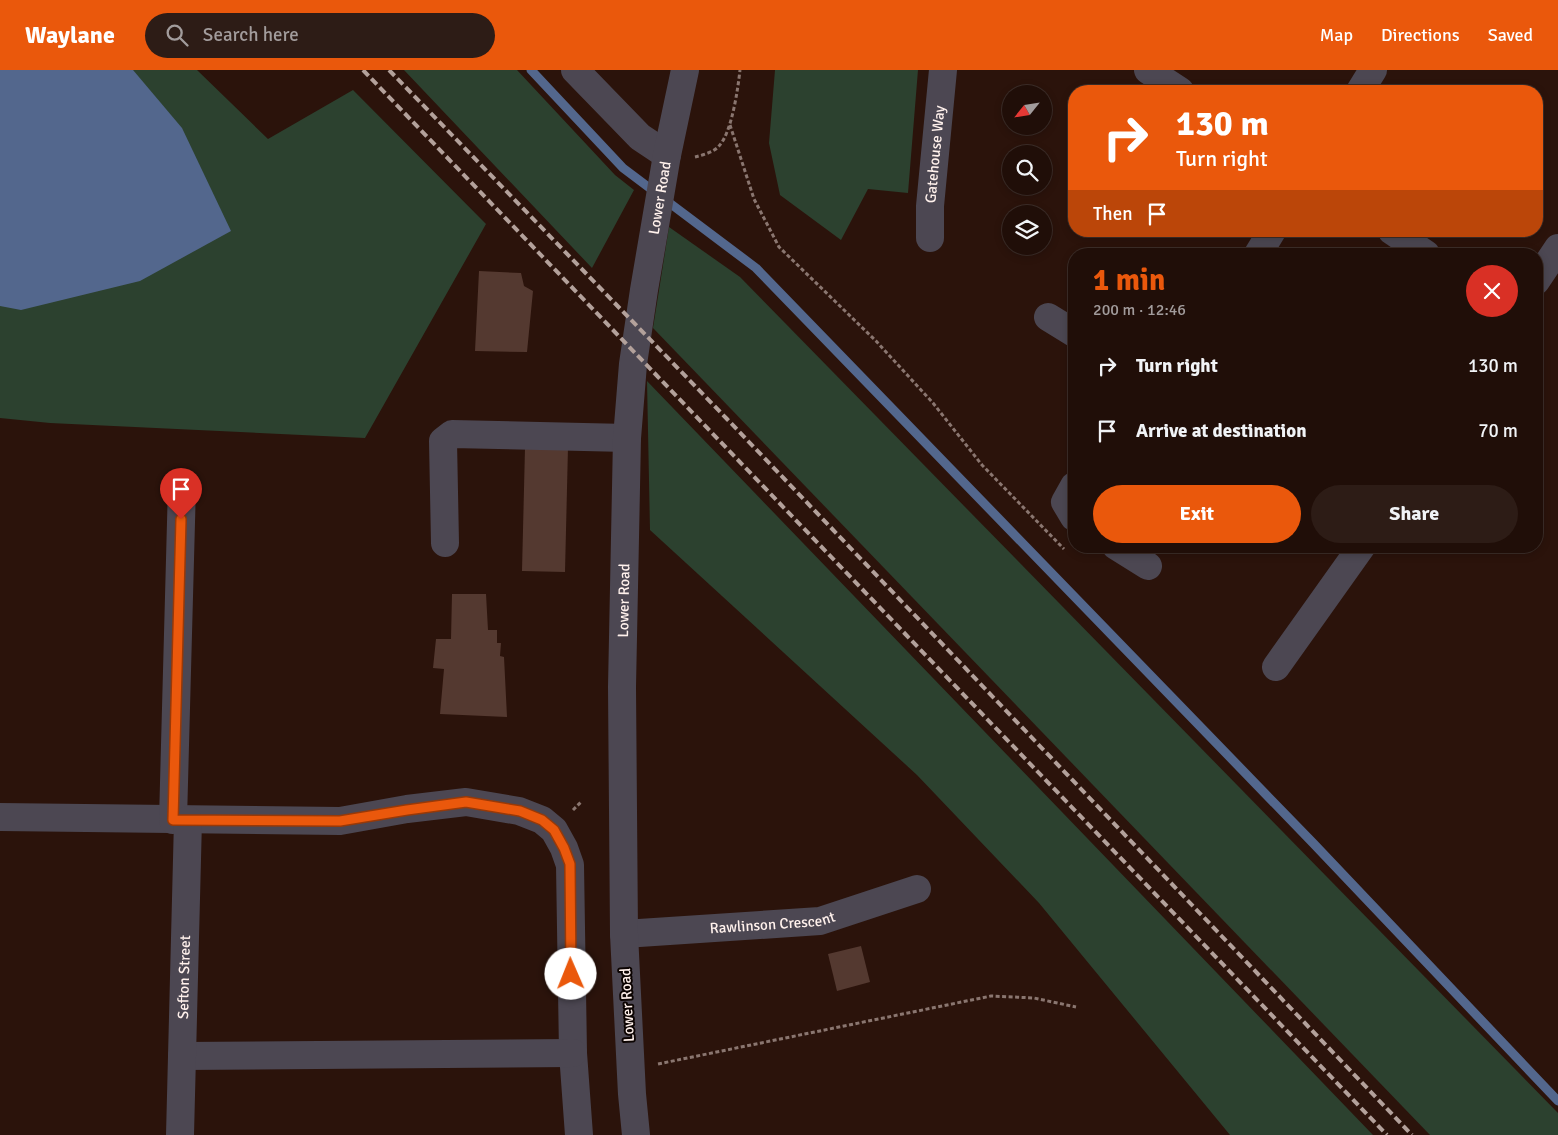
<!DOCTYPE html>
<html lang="en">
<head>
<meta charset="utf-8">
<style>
  body { margin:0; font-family:Signika,sans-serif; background:#2d1c16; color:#f1f3f6; height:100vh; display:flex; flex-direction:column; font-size:19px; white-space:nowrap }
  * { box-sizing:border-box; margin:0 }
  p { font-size:16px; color:#a29c9c }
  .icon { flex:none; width:28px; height:28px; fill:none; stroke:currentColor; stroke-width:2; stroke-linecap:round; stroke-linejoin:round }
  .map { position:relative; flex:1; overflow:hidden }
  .sheet { position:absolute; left:1068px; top:178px; width:475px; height:305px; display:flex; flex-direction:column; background:#200e08; border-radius:20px; box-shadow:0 2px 8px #0003,0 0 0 1px #3d2e29 }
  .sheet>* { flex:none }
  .banner { position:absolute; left:1068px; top:15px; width:475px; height:152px; border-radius:20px; box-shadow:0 2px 8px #0003,0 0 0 1px #3d2e29; background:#ea580c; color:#fff; overflow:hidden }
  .needle { width:32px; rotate:240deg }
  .tools { position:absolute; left:1002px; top:15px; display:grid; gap:10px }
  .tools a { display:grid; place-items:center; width:50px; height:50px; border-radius:50%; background:#200e08; box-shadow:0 2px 8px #0003,0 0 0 1px #3d2e29; font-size:25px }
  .pin { position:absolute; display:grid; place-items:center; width:42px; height:42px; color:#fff; margin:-51px -21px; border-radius:50% 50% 50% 0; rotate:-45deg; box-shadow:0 0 5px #0007 }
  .pin .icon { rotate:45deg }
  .me { position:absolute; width:55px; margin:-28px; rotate:359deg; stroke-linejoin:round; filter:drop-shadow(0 0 4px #0008) }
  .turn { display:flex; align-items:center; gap:18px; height:105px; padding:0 25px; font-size:22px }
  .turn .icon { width:65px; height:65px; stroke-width:2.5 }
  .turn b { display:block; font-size:35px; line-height:42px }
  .then { display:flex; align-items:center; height:48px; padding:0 25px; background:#0003; gap:10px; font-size:19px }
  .round { display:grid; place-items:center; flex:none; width:52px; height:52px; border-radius:26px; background:#2d1c16 }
  .headline { display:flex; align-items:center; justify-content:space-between; height:85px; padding:0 25px }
  h1 { font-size:30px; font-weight:700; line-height:38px; color:#ea580c }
  .primary-button { display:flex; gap:10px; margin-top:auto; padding:10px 25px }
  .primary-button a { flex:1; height:58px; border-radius:30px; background:#ea580c; color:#fff; font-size:20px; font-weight:700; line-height:58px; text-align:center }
  .primary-button a+a { background:#2d1c16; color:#f1f3f6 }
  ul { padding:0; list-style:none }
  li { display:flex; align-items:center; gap:15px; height:65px; padding:0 25px }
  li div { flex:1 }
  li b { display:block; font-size:19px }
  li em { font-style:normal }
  header { display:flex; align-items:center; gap:30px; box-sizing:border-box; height:70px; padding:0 25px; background:#ea580c; color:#fff }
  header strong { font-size:24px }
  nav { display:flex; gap:28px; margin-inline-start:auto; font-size:18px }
  .search { width:350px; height:45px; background:#2d1c16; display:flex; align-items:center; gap:12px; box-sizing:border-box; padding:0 18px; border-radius:28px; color:#a29c9c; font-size:19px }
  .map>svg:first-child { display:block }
</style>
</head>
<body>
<header>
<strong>Waylane</strong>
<div class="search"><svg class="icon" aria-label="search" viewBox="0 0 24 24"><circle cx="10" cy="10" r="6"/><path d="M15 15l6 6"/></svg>Search here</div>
<nav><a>Map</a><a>Directions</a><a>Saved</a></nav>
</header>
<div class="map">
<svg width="1558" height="1065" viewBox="0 0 1558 1065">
  <rect width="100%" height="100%" fill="#2b130b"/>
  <g fill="#2c412f">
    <polygon points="0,0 197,0 268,69 353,20 486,154 365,368 50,353 0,348"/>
    <polygon points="404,0 517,0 615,105 634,120 592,198"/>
    <polygon points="775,0 918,0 908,123 868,119 841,170 780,125 769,73"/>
    <polygon points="669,157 740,207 1558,1043 1558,1065 1430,1065 653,258"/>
    <polygon points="647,311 1373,1065 1230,1065 1039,833 917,705 650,460"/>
  </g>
  <polygon fill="#53678d" points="0,0 133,0 182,58 231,161 140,211 21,240 0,236"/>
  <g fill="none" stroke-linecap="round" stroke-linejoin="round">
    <polyline stroke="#53678d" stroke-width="9" points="531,0 623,98 756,198 1313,773 1558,1031"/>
  </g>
  <g fill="#543930">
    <polygon points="479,201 521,203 524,216 533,221 527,282 475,281"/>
    <polygon points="568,377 565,502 522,501 525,378"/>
    <polygon points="452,524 486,524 488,560 497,560 497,573 501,573 500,586 504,587 507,647 440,644 444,599 433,598 436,569 451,569"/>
    <polygon points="861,876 870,912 837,921 828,884"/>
  </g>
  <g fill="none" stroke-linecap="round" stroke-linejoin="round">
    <g stroke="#8a7670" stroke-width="3" stroke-dasharray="4 2.5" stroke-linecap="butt">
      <polyline points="730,55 754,129 779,177 876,271 933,333 982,395 1064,479"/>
      <path d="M695 87C703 85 714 82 719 76 732 62 738 18 740 0"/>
      <polyline points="573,740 581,732"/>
      <polyline points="658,994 991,926 1034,928 1076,937"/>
    </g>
    <g stroke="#4c4752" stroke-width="28">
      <polyline points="575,0 640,67 667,85"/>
      <polyline points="1148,0 1180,21"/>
      <polyline points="1360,21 1373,0"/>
      <polyline points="1392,161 1426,184"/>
      <path id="s1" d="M930 168V136L943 0"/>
      <polyline points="1258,184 1272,161"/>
      <polyline points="1536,211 1558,178"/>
      <polyline points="1048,247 1074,263"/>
      <polyline points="1074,416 1065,432 1074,447"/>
      <polyline points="445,473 443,371 452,364 627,368"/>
      <polyline points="1116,476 1148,496"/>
      <polyline points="1276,597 1362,476"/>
      <polyline points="0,747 340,751 407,739 466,732 519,741 542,750 554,760 564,778 570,795 573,983 579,1065"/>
      <polyline points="173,750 182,415"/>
      <path id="s2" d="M624 864 820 851 917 819"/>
      <polyline points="182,986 573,983"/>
      <path id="s3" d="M180 1065 188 750"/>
      <path id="s4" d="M636 1065 632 1024 624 864 622 617 627 368 633 294 644 220 667 85 685 0"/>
    </g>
    <g stroke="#b3a19b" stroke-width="4" stroke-dasharray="8 4" stroke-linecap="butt">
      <polyline points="363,0 1387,1065"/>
      <polyline points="389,0 727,349 1412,1065"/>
    </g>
  </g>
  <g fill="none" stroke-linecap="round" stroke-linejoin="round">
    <defs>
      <polyline id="route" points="181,449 173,750 340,751 407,740 466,732 520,741 542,750 554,760 564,778 570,794 571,904"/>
    </defs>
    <use href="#route" stroke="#983908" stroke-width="12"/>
    <use href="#route" stroke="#ea580c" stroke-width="9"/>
  </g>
  <g text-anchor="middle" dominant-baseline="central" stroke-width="4" stroke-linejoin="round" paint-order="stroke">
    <g font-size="15" fill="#fff1ec" stroke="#0c0402">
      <text stroke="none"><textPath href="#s1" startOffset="84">Gatehouse Way</textPath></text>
      <text stroke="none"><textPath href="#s4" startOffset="940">Lower Road</textPath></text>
      <text stroke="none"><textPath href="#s4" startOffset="535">Lower Road</textPath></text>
      <text stroke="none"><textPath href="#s2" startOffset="149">Rawlinson Crescent</textPath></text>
      <text stroke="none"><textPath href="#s3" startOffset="158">Sefton Street</textPath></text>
      <text transform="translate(627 935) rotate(-93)">Lower Road</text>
    </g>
  </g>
</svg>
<div class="tools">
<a><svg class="needle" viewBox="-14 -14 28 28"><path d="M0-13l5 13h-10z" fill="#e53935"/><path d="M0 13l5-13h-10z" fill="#a29c9c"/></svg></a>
<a><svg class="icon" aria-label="search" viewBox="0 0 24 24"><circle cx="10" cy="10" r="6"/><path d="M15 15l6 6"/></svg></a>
<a><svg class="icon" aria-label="layers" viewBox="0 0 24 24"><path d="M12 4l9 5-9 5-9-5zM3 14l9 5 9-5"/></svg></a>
</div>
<div class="pin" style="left:181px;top:449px;background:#d93025"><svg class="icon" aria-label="arrive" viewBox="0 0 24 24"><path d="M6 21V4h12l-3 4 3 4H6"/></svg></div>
<svg class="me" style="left:571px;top:904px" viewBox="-20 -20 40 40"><circle r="19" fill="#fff"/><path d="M0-13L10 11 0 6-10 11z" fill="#ea580c"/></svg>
<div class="banner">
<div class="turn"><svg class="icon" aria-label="right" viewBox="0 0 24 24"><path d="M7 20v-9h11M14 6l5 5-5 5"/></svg><div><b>130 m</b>Turn right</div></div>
<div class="then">Then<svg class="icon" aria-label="arrive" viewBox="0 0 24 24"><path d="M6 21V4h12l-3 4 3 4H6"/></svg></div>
</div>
<section class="sheet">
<div class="headline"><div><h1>1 min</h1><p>200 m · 12:46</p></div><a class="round" style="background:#d93025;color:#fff"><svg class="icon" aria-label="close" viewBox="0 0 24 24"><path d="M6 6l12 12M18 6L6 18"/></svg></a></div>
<ul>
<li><svg class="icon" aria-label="right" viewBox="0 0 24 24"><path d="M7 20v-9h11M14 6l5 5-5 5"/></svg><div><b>Turn right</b></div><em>130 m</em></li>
<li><svg class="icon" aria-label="arrive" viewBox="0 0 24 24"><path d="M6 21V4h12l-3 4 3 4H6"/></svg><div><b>Arrive at destination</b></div><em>70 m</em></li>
</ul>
<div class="primary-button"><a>Exit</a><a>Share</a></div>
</section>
</div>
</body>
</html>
